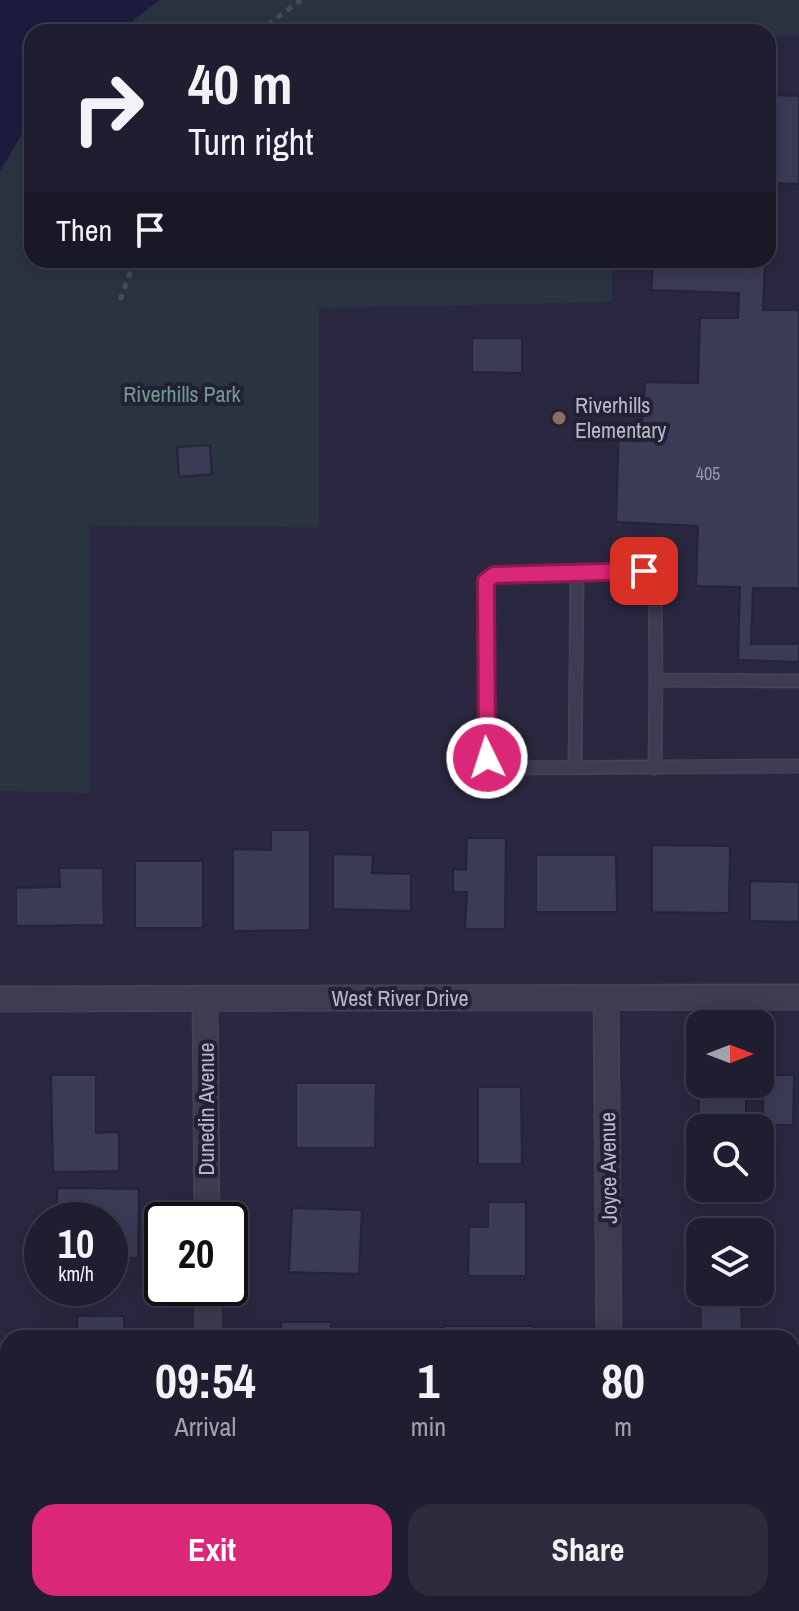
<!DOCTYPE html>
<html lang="en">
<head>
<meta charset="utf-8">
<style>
  body { margin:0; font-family:"Archivo Narrow",sans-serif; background:#2c2b3c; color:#f1f3f6; height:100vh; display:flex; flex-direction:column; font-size:30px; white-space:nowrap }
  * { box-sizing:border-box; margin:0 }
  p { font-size:26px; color:#a1a2ab }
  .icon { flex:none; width:44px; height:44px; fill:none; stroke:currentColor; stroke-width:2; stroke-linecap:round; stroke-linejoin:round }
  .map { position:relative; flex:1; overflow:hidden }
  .panel { position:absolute; left:0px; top:1330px; width:800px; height:282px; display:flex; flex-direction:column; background:#1f1e30; border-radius:24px 24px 0 0; box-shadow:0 4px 20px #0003,0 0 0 2px #3c3c4c }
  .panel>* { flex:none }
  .hud { position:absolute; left:24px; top:24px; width:752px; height:244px; border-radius:24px; box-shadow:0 4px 20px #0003,0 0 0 2px #3c3c4c; background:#1f1e30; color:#f1f3f6; overflow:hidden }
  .needle { width:52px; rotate:90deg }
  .fabs { position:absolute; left:686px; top:1010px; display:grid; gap:16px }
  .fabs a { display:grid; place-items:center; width:88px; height:88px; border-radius:16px; background:#1f1e30; box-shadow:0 4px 20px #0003,0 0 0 2px #3c3c4c; font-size:40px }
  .speed { position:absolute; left:24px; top:1202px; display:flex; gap:16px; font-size:40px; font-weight:700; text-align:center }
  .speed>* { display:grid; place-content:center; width:104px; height:104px; border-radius:50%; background:#1f1e30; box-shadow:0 4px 20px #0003,0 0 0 2px #3c3c4c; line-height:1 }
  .speed small { font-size:20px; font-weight:400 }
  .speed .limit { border:4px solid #111; border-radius:12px; background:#fff; color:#111 }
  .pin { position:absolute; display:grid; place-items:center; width:68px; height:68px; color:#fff; margin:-34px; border-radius:16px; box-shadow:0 4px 12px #0006 }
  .me { position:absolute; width:88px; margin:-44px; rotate:356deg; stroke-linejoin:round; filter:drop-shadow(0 0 6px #0008) }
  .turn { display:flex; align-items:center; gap:28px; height:168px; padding:0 32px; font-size:36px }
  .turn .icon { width:104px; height:104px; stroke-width:2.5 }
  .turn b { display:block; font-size:56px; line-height:68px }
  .then { display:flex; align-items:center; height:76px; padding:0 32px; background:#0003; gap:16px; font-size:30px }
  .eta { display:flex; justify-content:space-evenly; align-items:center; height:136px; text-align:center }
  .eta b { font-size:48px; font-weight:700; line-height:56px }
  .cta { display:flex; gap:16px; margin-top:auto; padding:16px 32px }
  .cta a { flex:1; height:92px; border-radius:24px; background:#db2777; color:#fff; font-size:32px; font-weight:700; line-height:92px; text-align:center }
  .cta a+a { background:#2c2b3c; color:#f1f3f6 }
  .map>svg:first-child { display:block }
</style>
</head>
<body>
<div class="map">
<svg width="799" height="1611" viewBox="0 0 799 1611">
  <rect width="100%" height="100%" fill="#292840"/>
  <g fill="#2a3441">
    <polygon points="160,0 799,0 799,35 768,36 768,32 117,32"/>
    <polygon points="32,117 32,260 612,260 612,302 319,308 319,527 90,526 90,793 0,791 0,171"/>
  </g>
  <polygon fill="#1d1c3e" points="0,0 160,0 117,32 32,32 32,117 0,171"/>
  <g fill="#3b3b56" stroke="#242337" stroke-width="2">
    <polygon points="768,95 799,96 799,184 768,183"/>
    <polygon points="666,260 765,260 763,310 799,310 799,588 753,588 751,644 799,644 799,662 738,660 740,587 696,586 698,526 616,522 619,424 642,423 645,382 698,383 700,318 738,318 739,293 651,290 653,267 666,267"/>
    <polygon points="472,338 522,338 522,373 472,372"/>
    <polygon points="210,445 212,474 179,477 177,447"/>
    <polygon points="271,830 310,830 310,930 233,931 233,849 271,850"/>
    <polygon points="467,838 506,838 505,929 465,929 467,892 453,892 453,869 466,870"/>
    <polygon points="652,845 730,846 729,913 652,912"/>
    <polygon points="333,854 373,855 372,873 411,874 411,911 333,909"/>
    <polygon points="536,855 616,855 617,912 536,912"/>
    <rect x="135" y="861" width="68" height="67"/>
    <polygon points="59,868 103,868 104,925 16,926 16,888 60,887"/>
    <polygon points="750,881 799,882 799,922 750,921"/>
    <polygon points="51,1075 96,1075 96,1133 119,1132 119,1171 53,1172"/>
    <polygon points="763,1075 794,1075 793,1125 763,1125"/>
    <polygon points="698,1076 700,1084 746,1084 746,1128 700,1128 700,1155"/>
    <polygon points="296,1083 376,1083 375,1148 296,1148"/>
    <polygon points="478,1087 521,1087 522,1164 478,1164"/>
    <polygon points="57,1188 139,1189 138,1258 110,1257 110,1220 57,1220"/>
    <polygon points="488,1202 526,1202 526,1276 468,1276 469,1227 488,1227"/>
    <polygon points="292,1208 362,1210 359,1274 289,1272"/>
    <polygon points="741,1293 742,1338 701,1338 700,1294"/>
    <rect x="77" y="1316" width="47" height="22"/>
    <rect x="281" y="1322" width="50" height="16"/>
    <rect x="444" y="1326" width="89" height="12"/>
    <polygon points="94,1604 143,1604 144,1611 95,1611"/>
    <polygon points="299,1604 351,1604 353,1611 300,1611"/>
    <polygon points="450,1604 515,1604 513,1611 448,1611"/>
  </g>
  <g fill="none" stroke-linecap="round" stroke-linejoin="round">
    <defs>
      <g id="service">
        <polyline points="799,681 656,680 655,578 644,571 494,575 486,581 484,740 487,758 496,768 799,766"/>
        <polyline points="575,768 577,574"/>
        <polyline points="655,768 656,680"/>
      </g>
      <g id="minor">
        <polyline points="205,998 207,1220"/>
        <polyline points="606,998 609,1338"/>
        <polyline points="0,999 799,997"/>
        <polyline points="208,1288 208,1338"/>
        <polyline points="210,1604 211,1611"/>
        <polyline points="592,1611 595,1604"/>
      </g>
    </defs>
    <use href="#service" stroke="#444356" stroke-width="15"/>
    <use href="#minor" stroke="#444356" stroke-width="27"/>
    <g stroke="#434d59" stroke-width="5" stroke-dasharray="6 6" stroke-linecap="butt">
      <polyline points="258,32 301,0"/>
      <polyline points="120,300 135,260"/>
    </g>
    <use href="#service" stroke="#3d3c50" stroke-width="12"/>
    <use href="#minor" stroke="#3d3c50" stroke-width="24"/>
  </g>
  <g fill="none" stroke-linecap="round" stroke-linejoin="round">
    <defs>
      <polyline id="route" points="487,758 486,581 494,575 644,571"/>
    </defs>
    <use href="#route" stroke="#8e194d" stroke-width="20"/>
    <use href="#route" stroke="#db2777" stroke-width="14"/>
  </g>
  <circle fill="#8d6e63" stroke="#222135" stroke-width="3" cx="559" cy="418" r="8"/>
  <g text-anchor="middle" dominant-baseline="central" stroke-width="8" stroke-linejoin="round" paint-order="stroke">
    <g font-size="18" fill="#9898ab">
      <text x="708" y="473">405</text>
    </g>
    <g font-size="22" fill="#72998d" stroke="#222135">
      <text x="182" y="394">Riverhills Park</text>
    </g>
    <g font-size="22" fill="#bab9ca" stroke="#222135" text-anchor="start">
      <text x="575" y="405">Riverhills<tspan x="575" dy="25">Elementary</tspan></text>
    </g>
    <g font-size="22" fill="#bab9ca" stroke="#222135">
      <text x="400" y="998">West River Drive</text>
      <text transform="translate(206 1109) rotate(-90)">Dunedin Avenue</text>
      <text transform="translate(608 1168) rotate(-91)">Joyce Avenue</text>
    </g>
  </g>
</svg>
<div class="fabs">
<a><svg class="needle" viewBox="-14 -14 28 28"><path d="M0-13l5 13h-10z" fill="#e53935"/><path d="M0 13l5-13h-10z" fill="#a1a2ab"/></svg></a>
<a><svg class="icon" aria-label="search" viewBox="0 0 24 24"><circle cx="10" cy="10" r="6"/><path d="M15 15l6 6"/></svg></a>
<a><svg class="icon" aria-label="layers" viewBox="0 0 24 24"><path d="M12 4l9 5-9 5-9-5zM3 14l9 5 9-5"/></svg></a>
</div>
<div class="speed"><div>10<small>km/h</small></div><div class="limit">20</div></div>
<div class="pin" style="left:644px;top:571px;background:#d93025"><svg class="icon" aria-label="arrive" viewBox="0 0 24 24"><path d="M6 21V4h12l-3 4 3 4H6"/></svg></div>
<svg class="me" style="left:487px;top:758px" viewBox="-20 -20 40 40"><circle r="17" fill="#db2777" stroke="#fff" stroke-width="3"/><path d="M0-11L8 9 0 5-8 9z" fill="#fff"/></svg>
<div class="hud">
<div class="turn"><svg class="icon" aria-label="right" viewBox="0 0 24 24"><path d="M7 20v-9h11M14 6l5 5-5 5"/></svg><div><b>40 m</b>Turn right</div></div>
<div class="then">Then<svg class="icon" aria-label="arrive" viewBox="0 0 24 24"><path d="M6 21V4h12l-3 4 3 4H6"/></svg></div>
</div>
<section class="panel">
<div class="eta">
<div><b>09:54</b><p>Arrival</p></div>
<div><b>1</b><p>min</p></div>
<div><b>80</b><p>m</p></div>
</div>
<div class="cta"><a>Exit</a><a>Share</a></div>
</section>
</div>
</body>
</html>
